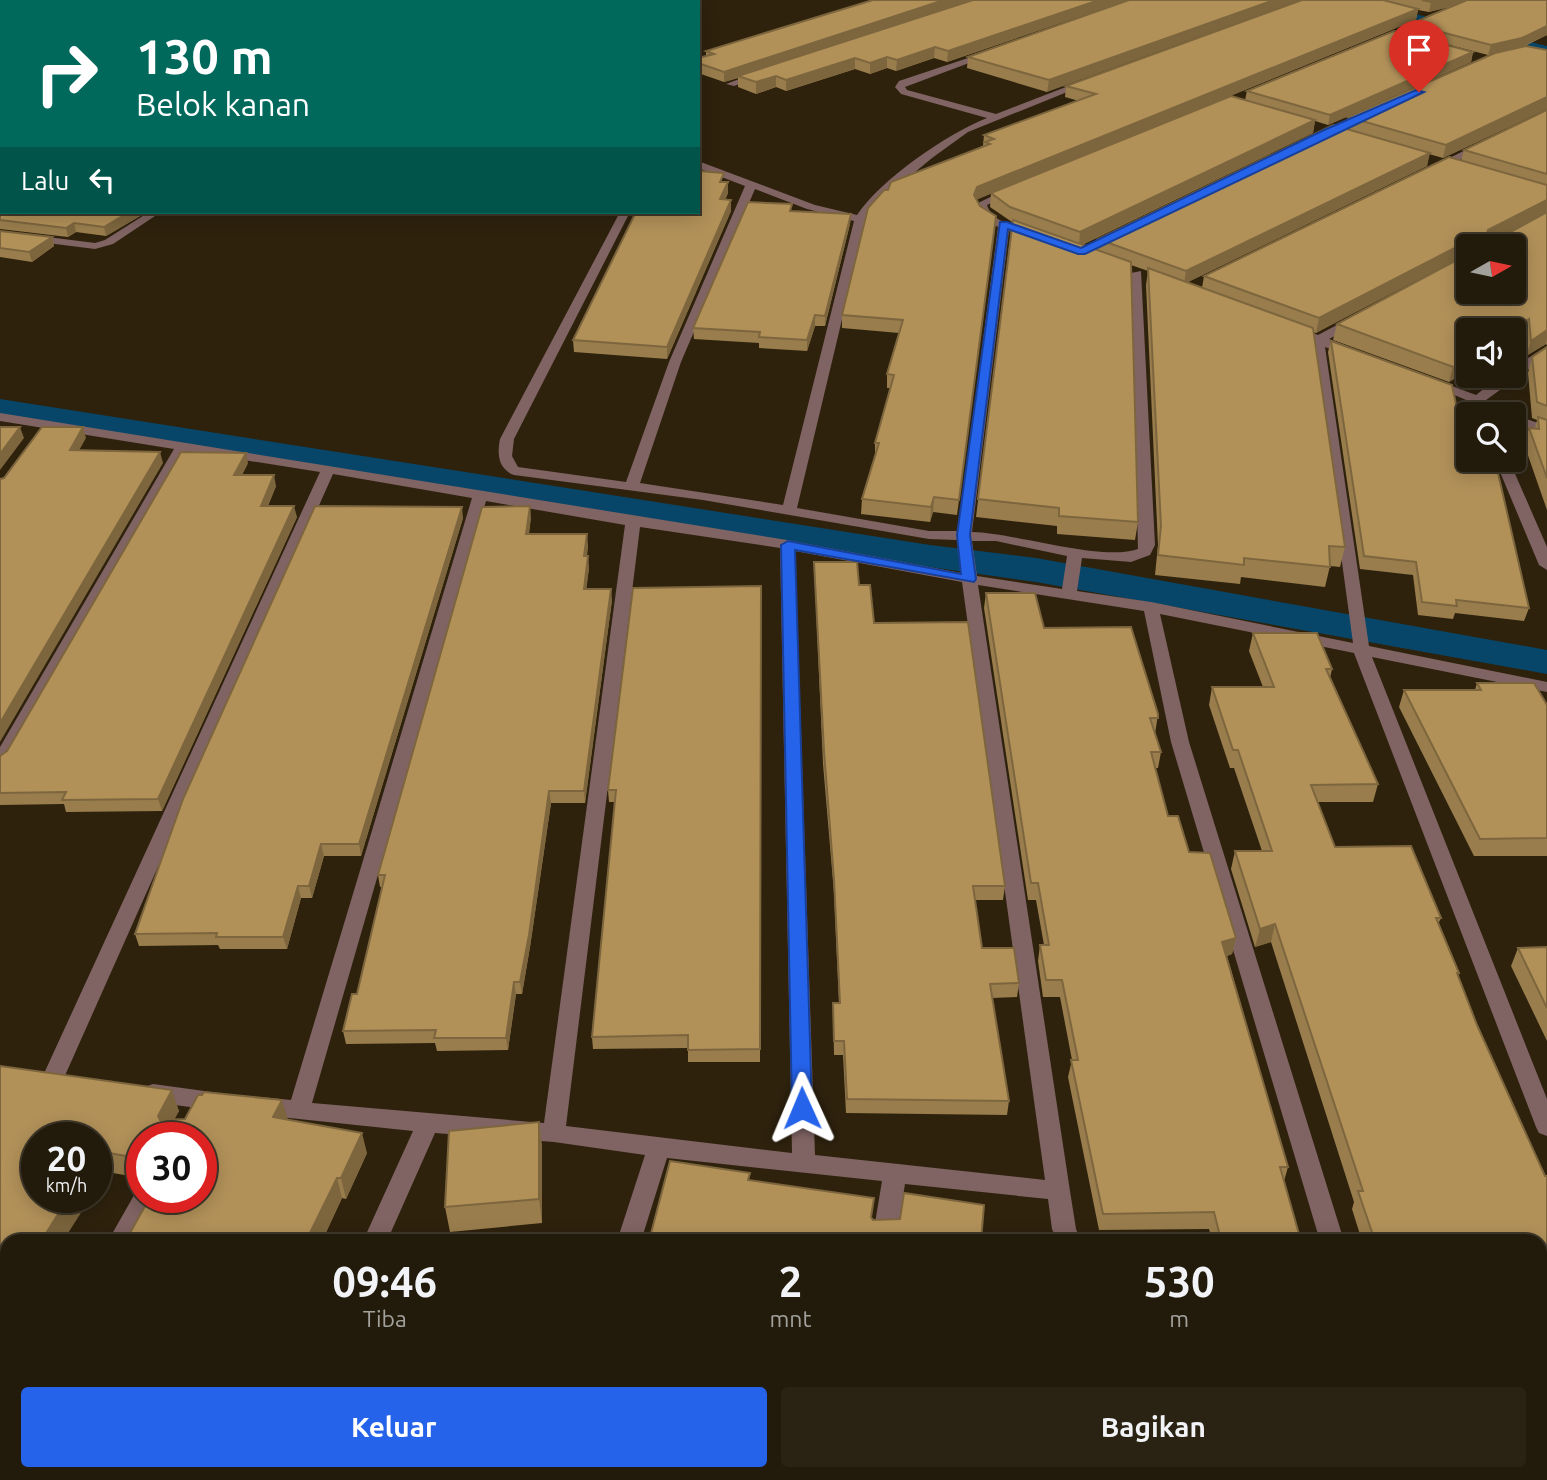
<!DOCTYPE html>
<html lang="id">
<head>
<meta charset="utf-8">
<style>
  body { margin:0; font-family:Ubuntu,sans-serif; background:#2a2313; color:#f1f3f6; height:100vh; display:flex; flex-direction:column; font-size:26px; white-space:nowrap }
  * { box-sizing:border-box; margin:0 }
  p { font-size:23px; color:#a2a19c }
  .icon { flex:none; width:38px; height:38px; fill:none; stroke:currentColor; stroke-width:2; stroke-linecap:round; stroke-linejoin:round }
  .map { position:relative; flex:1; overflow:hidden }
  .drawer { position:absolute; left:0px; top:1234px; width:1547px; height:247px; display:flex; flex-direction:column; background:#221a0a; border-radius:21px 21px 0 0; box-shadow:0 4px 18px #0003,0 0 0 2px #3f382b }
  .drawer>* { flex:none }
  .hud { position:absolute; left:0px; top:0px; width:700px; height:214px; box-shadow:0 4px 18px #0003,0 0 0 2px #3f382b; background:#00695c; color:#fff; overflow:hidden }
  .needle { width:46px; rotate:81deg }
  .buttons { position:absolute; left:1456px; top:234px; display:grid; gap:14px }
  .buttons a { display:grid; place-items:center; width:70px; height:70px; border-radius:7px; background:#221a0a; box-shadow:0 4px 18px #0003,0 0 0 2px #3f382b; font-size:35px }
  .speed { position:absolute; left:21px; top:1122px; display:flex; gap:14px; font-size:35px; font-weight:700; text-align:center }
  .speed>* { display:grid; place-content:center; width:91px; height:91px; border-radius:50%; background:#221a0a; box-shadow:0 4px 18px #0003,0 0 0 2px #3f382b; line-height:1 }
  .speed small { font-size:18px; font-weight:400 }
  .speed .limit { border:10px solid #d22; background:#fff; color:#111 }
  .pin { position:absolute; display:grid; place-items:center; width:60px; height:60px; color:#fff; margin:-72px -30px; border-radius:50% 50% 50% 0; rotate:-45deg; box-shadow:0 0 7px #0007 }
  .pin .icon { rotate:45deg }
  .me { position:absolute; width:77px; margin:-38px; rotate:359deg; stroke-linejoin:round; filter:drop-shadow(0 0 5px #0008) }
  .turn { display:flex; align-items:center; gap:24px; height:147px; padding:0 21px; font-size:32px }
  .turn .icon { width:91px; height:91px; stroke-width:2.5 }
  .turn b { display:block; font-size:49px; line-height:60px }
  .then { display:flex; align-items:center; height:66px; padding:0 21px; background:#0003; gap:14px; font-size:26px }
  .eta { display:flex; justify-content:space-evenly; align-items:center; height:119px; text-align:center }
  .eta b { font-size:42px; font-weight:700; line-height:49px }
  .cta { display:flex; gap:14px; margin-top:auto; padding:14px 21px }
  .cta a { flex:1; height:80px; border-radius:7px; background:#2563eb; color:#fff; font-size:28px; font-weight:700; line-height:80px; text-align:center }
  .cta a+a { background:#2a2313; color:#f1f3f6 }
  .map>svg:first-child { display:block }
</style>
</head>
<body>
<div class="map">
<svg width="1547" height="1480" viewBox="0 0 1547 1480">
  <rect width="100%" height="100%" fill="#2e220d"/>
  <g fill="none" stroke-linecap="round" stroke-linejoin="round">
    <g fill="#074669" fill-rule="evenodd">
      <polygon points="1322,0 1357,0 1547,46 1547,60 1325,4"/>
      <polygon points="0,399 930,545 1036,558 1547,650 1547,674 1036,582 930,567 0,419"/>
    </g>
    <g fill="#806363" fill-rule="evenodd">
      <polygon points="1471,0 1482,0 1380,42 1373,40"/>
      <path d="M986 52 993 54 905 87 907 90 996 114 1084 80 1092 82 968 132 932 158 874 206 866 219 797 508 929 531H958L998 227 983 218 976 204 1011 187 1016 190 1015 192 987 205C994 227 1023 224 1039 235L1033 238 1009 231 972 532C1016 533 1102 562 1138 549L1131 273 1141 271 1155 545 1150 555 1131 562 1082 558 1077 591 1151 602 1353 643 1312 342 1286 330 1292 326 1318 335 1350 318H1358V324L1329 339 1355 349V355H1347L1325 347 1369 646 1547 682V692L1372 657 1547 1099V1136L1539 1133 1536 1127 1354 653 1160 614 1189 742 1344 1241H1320L1171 742 1144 611 978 585 1070 1191 1076 1229 1081 1241H1057L1052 1229 1048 1199 905 1184 896 1241H872L882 1181 667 1158 641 1241H617L645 1155 554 1142 435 1133 387 1241H363L413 1131 261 1115 253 1112 250 1106 253 1100 261 1097 291 1100 472 498 333 474 63 1080 60 1086 52 1088 44 1086 41 1080 320 472 187 451 9 762 0 768V747L174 449 0 421V413L787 540 961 573 957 540 929 539 703 500 514 475C498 469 497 454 500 439L620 212H630L514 439 512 456 518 467 626 482 669 362 745 186 698 168V161L815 205 857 215C881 179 947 134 987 118L901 94 895 87 899 81ZM755 189 807 209 854 221 783 505 640 483 681 362ZM486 501 625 525 544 1123 312 1103ZM640 527 780 548 792 1153 566 1126ZM972 541H996L1067 556 1062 589 977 576ZM795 551 962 582 1045 1180 815 1155Z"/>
      <polygon points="758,72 766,74 734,86 726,84"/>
      <rect x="0" y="125" width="2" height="6"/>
      <polygon points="1484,141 1489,144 1488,146 1438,170 1429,168"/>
      <polygon points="149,212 161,212 113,244 95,249 0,237 0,231 95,243 105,240"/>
      <polygon points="1547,346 1547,356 1486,400 1512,415 1475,411 1471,402 1426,383 1433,379 1476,395 1500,376 1514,376 1514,367"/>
      <polygon points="1514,415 1547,426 1547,435 1514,424"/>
      <polygon points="1495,460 1509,460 1547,547 1547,570 1539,565"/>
      <polygon points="153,1084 219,1093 227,1096 230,1102 227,1108 219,1111 153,1102 145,1099 142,1093 145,1087"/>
      <polygon points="142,1188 142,1197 157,1197 133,1241 108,1241 137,1190"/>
      <polygon points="1540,1410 1547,1412 1547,1436 1540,1434"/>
      <polygon points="258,1474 285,1474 283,1480 256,1480"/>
      <polygon points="542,1474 568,1474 566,1480 540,1480"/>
      <rect x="1123" y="1474" width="26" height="6"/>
      <polygon points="1425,1474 1451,1474 1452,1480 1426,1480"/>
    </g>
  </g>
  <g fill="#997d4d" fill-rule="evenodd">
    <polygon points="1128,0 947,62 934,58 896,71 887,68 870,74 855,69 786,91 776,87 756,94 738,87 738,78 724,82 698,73 698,58 706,56 706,51"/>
    <polygon points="1129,0 1047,92 967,68 968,57"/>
    <path d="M1302 0H1547V35L1521 48 1547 50V109L1443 158 1429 154 1427 166 1188 282 1202 288 1204 276 1461 161 1464 150 1547 110V212L1503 235H1505L1547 212V345L1546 344 1526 356 1524 334 1514 341V331H1468V370L1449 382 1333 340 1337 324 1514 247H1468L1316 333 1314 332 1345 547 1340 567 1330 566 1325 587 1241 577 1240 584 1155 575 1158 545 1146 285 1148 271 1131 265 1138 522 1135 540 1057 534V526L976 517 1012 222 990 207 991 193 976 199 980 206 996 216 957 515 933 512 930 522 861 514 862 499 875 457V443L890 388H887V374L899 333 842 328V315L888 190 983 146 984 135 1079 101 1065 97 1066 86ZM1453 6 1410 24 1408 34 1488 55 1492 54 1348 117 1346 129 1098 239 1097 250 1082 245 1313 133 1315 121 1328 125 1471 62 1473 52 1247 91 1245 100 1075 159 1416 20 1418 10 1429 12Z"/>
    <polygon points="0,174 2,212 147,212 106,236 76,232 68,237 0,229"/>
    <polygon points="724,182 728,182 728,193 725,200 731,211 667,359 574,352 573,340"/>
    <polygon points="792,211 851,214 850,224 825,326 815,326 807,351 759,348 759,343 694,339 693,328"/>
    <polygon points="0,231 52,237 54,246 32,262 0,257"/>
    <polygon points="1331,341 1460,424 1529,608 1524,621 1455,613 1453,619 1418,615 1413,575 1360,569 1328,352"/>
    <polygon points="1547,347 1547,510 1524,444 1529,428 1535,428 1537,420 1532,418 1528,373 1532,357"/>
    <polygon points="248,463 242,475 276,486 268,506 297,517 162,811 66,812 64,804 0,805 0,756 7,751"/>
    <polygon points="531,517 529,534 588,545 587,556 589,568 586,589 612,600 585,803 551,803 530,947 522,994 516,994 508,1050 437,1051 435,1043 346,1044 343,1031 357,994 382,887 380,887 378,875"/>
    <polygon points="463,518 361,856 324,856 312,898 301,898 287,949 220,949 218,945 139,946 135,934"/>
    <polygon points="814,562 859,585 874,623 1005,886 1003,900 975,900 982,948 1019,983 1017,997 992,998 1009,1101 1007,1115 846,1113 843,1055 834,1055 833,1003 839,1003 834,893 823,764"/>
    <polygon points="761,586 760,1062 688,1062 688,1048 593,1049 592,1037 615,802 609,802 608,790"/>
    <polygon points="986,593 1044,628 1158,714 1155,734 1161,752 1158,768 1155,768 1168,816 1236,938 1232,954 1227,956 1288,1167 1284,1181 1299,1234 1297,1241 1212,1241 1209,1229 1099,1230 1068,1077 1072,1060 1060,997 1043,997 1038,961 1040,945 1044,945 1036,900 1028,900 984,608"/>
    <polygon points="1253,633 1332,669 1330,678 1378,784 1373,802 1318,802 1335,847 1441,918 1438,924 1459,973 1458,976 1477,1025 1545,1176 1547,1176 1547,1300 1540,1300 1540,1241 1362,1241 1352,1209 1354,1202 1271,942 1255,947 1231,869 1235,851 1262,851 1234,768 1230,768 1209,705 1212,687 1263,687 1249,651"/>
    <polygon points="1477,683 1547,705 1547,856 1474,856 1399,707 1404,690 1475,690"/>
    <polygon points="1547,947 1547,1041 1511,966 1518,948"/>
    <polygon points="0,1066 179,1111 174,1119 288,1120 367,1153 346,1199 342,1198 322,1241 130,1241 132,1238 130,1233 201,1197 142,1138 142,1178 107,1172 96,1188 96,1138 7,1241 7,1337 0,1348"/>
    <polygon points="539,1122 542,1147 542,1223 450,1232 445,1207"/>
    <rect x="1173" y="1474" width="246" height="6"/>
  </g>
  <g fill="#7d663e">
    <polygon points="944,0 975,0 738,76 738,78 724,82 724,72"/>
    <polygon points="1099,0 1128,0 947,62 948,51"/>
    <polygon points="1274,0 1300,0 1047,92 1049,80"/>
    <polygon points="1440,0 1475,0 1429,12 1431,2"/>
    <polygon points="1418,9 1416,20 976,200 974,195 977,187"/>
    <polygon points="1547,26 1547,35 1519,48 1488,55 1491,45"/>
    <polygon points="935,47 934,58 896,71 897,60"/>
    <polygon points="1473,52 1471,62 1328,125 1330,115"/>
    <polygon points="887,57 887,68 870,74 870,63"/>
    <polygon points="855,58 855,69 786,91 786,80"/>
    <polygon points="776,76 776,87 756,94 756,82"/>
    <polygon points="1547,97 1547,109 1443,158 1446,145"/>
    <polygon points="1315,120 1313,133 1079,246 1080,232"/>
    <polygon points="1430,153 1427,166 1184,284 1186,271"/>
    <polygon points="728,182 728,193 721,210 720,199"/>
    <polygon points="731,200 731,211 667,359 667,347"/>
    <polygon points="1547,200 1547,212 1484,245 1488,230"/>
    <polygon points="129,212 147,212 106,236 104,227"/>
    <polygon points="851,214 850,224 825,326 825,316"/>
    <polygon points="996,216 995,228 957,515 959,500"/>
    <polygon points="74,223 76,232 68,237 66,228"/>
    <polygon points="52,237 54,246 32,262 29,252"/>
    <polygon points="1472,239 1470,247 1468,247 1468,254 1316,333 1319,318"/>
    <polygon points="815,315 815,326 807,351 807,340"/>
    <polygon points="1529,319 1524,334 1514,341 1514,331 1509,331"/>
    <polygon points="1547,330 1547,339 1546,344 1526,356 1531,341"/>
    <polygon points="1468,357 1468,370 1449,382 1453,367"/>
    <polygon points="20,427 24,438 0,470 0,454"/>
    <polygon points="83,427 86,438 73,461 70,450"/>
    <polygon points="160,452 163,463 0,742 0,723"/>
    <polygon points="246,453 248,463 236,486 234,475"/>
    <polygon points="274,475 276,486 263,517 261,506"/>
    <polygon points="934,497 933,512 930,522 931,507"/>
    <polygon points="294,506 297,517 162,811 158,799"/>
    <polygon points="530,506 531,517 527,545 526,534"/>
    <polygon points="462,507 463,518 361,856 359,844"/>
    <polygon points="587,534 588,545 585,568 584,556"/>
    <polygon points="588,556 589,568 585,600 584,589"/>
    <polygon points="611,589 612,600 585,803 584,791"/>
    <polygon points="549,791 551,803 530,947 522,994 520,982"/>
    <polygon points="321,844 324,856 312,898 309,886"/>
    <polygon points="298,886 301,898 287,949 283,937"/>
    <polygon points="1275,924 1271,942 1255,947 1260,929"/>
    <polygon points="1236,938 1232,954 1219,958 1222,942"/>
    <polygon points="514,982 516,994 508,1050 506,1038"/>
    <polygon points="172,1090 179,1111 165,1137 158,1116"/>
    <polygon points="282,1100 288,1120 273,1117"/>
    <polygon points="539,1122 542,1147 542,1223 539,1199"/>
    <polygon points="362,1133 367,1153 346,1199 341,1178"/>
    <polygon points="99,1151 107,1172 96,1188 96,1155"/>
    <polygon points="337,1178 342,1198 322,1241 306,1241"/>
    <polygon points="69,1197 91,1197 63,1241 41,1241"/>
    <polygon points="7,1295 7,1337 0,1348 0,1306"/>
    <polygon points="202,1474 220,1474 217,1480 199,1480"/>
    <polygon points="493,1474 505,1474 503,1480 491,1480"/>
  </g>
  <g fill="#b29159" stroke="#7d663e" stroke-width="2">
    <polygon points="0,0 406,0 404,2 2,2 2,42 0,41"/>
    <polygon points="873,0 944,0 724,72 698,63 698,58 714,54 706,51"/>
    <polygon points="973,0 1099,0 948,51 935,47 897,60 887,57 870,63 855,58 786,80 776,76 756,82 738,76"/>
    <polygon points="1129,0 1274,0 1049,80 968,57"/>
    <polygon points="1302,0 1383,0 1418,9 977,187 974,195 980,206 996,216 959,500 934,497 931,507 862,499 879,443 875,443 894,375 887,374 903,320 842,315 868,208 884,190 888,190 891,182 990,144 985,142 994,139 984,135 1096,94 1066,86"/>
    <polygon points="1422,0 1440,0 1431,2"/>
    <polygon points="1467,0 1547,0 1547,26 1522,38 1491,45 1410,24"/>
    <polygon points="1394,31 1473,52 1330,115 1247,91"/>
    <polygon points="2,44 2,106 0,100 0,48"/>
    <polygon points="1526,46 1547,50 1547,97 1446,145 1348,117 1495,53"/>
    <polygon points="1231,96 1315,120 1080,232 1010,207 991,193"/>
    <polygon points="1547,110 1547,174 1464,150"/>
    <polygon points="1333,125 1430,153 1186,271 1098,239"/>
    <polygon points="1449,157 1547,185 1547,200 1488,230 1487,234 1505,235 1547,212 1547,330 1531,341 1529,319 1509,331 1468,331 1468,357 1453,367 1337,324 1468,254 1468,292 1514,292 1514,247 1473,247 1472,239 1319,318 1204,276"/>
    <polygon points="698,171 724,173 720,182 728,182 720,199 731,200 667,347 573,340 636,212 698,212"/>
    <polygon points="0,174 2,174 2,212 129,212 104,227 74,223 66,228 0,220"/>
    <polygon points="748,202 792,204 790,211 851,214 825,316 815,315 807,340 759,337 760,332 693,328"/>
    <polygon points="1013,220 1131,262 1138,522 1059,516 1059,508 978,499"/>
    <polygon points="0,231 52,237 29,252 0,248"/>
    <polygon points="1148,268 1313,328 1345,547 1329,546 1330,567 1244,558 1244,565 1158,555 1161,526"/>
    <polygon points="1331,341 1452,385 1460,424 1468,425 1468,460 1495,460 1529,608 1456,600 1457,606 1422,602 1416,562 1364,556"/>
    <polygon points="1547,347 1547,406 1537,402 1532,357"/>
    <polygon points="1538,417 1547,420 1547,478 1529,428 1539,429"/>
    <polygon points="0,427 20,427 0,454"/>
    <polygon points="42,427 83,427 70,450 160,452 0,723 0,479 4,478"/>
    <polygon points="181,452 246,453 234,475 274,475 261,506 294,506 158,799 62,800 66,792 0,793 0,756 7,751"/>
    <polygon points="315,506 462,507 359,844 321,844 309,886 298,886 283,937 216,937 217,933 135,934 183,799"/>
    <polygon points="530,506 526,534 587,534 584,556 588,556 584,589 611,589 584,791 549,791 529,935 520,982 514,982 506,1038 434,1038 436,1030 343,1031 352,994 357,994 385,875 378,875 482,507"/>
    <polygon points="814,562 857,562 859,585 870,585 874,623 968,622 1005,886 973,886 982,948 1014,948 1019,983 990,984 1009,1101 847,1099 844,1041 834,1041 833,1003 840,1003 834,879 824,751"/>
    <polygon points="761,586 760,1049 688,1050 688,1035 592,1037 616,790 608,790 633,588"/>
    <polygon points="986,593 1035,593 1044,628 1131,627 1158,714 1158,718 1150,718 1161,752 1151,752 1168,816 1178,816 1189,852 1210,853 1236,938 1222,942 1288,1167 1280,1167 1299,1234 1220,1236 1214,1212 1103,1214 1071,1060 1078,1060 1062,980 1046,980 1040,945 1049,945 1038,883 1031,883"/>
    <polygon points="1253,633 1317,633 1332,669 1326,669 1378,784 1311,785 1335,847 1411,846 1441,918 1436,918 1459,973 1457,973 1477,1025 1545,1176 1547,1176 1547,1282 1540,1282 1540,1241 1385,1241 1384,1238 1374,1238 1358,1191 1363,1191 1275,924 1260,929 1235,851 1272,851 1238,750 1233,750 1212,687 1274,687"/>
    <polygon points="1477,683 1534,683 1547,705 1547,838 1480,839 1404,690 1481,690"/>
    <polygon points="1547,947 1547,1008 1518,948"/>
    <polygon points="0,1066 172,1090 158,1116 160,1120 185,1119 198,1095 202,1095 204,1092 282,1100 273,1117 362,1133 341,1178 337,1178 306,1241 130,1241 134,1233 130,1233 150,1197 201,1197 201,1138 142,1138 142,1159 99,1151 96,1155 96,1138 37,1138 37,1197 69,1197 41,1241 7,1241 7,1295 0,1306"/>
    <polygon points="539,1122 539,1199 445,1207 449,1131"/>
    <polygon points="670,1161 750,1173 748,1180 874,1198 871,1217 873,1220 900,1219 904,1193 984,1205 981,1241 649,1241"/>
    <polygon points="7,1433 7,1474 202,1474 199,1480 0,1480 0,1444"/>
    <polygon points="282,1474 493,1474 491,1480 280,1480"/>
    <polygon points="576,1474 1097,1474 1097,1480 575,1480"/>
    <rect x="1181" y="1474" width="238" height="6"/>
  </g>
  <polygon fill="#2563eb" stroke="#184099" stroke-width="2" points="1416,90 1424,92 1085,254 1078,254 1008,229 970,535 976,579 974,582 795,550 812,1108 809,1114 802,1116 795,1114 792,1108 781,545 788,541 961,574 957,535 1000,222 1007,222 1081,248 1324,130"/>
</svg>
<div class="buttons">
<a><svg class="needle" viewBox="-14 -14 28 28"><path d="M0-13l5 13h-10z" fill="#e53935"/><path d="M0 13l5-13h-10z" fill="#a2a19c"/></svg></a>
<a><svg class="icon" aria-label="sound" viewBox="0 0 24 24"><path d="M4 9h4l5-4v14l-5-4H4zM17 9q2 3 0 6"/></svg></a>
<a><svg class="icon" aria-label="search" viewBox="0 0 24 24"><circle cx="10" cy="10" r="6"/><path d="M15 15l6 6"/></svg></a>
</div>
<div class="speed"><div>20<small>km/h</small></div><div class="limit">30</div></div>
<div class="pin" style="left:1419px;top:92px;background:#d93025"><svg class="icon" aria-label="arrive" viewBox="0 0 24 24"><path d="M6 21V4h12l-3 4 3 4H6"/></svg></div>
<svg class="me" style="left:802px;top:1108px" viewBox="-20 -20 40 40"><path d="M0-17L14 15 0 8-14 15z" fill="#2563eb" stroke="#fff" stroke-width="4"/></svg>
<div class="hud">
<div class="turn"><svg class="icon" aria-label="right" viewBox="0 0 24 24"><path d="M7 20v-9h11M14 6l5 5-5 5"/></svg><div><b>130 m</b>Belok kanan</div></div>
<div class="then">Lalu<svg class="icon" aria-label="left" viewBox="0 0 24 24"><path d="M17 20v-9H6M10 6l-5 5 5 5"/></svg></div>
</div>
<section class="drawer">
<div class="eta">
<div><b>09:46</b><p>Tiba</p></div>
<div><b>2</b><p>mnt</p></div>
<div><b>530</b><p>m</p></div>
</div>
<div class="cta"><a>Keluar</a><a>Bagikan</a></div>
</section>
</div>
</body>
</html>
